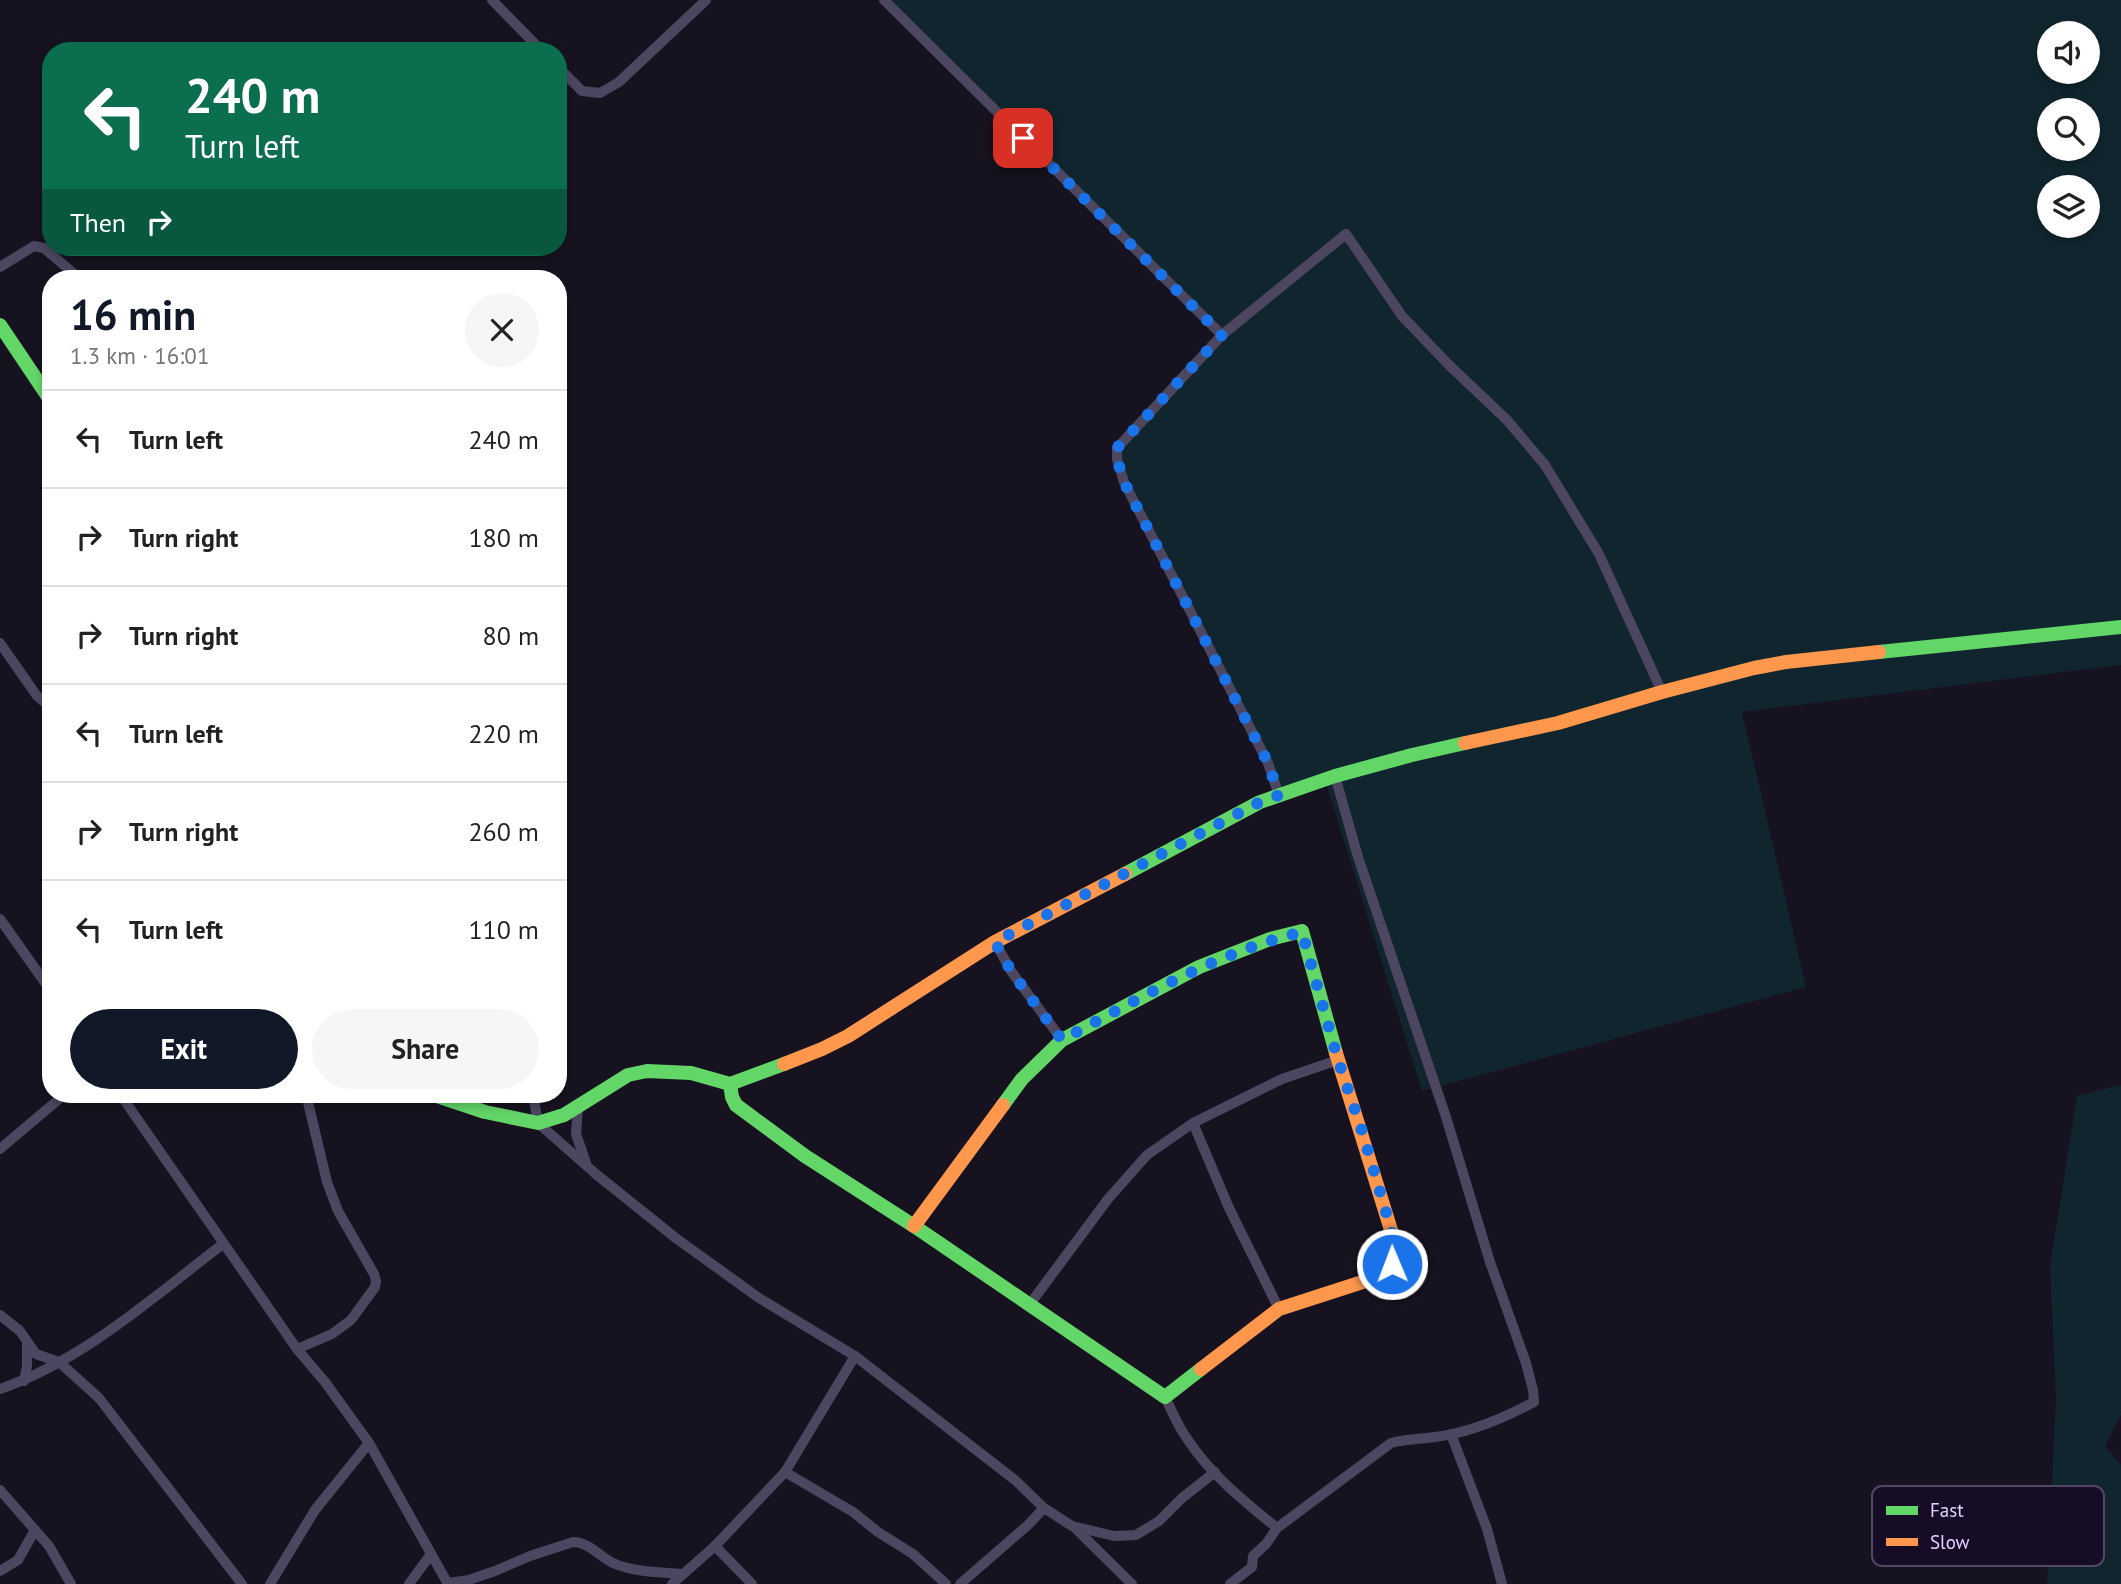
<!DOCTYPE html>
<html lang="en">
<head>
<meta charset="utf-8">
<style>
  body { margin:0; font-family:"PT Sans",sans-serif; background:#f6f6f6; color:#222; height:100vh; display:flex; flex-direction:column; font-size:26px; white-space:nowrap }
  * { box-sizing:border-box; margin:0 }
  p { font-size:23px; color:#767676 }
  .icon { flex:none; width:38px; height:38px; fill:none; stroke:currentColor; stroke-width:2; stroke-linecap:round; stroke-linejoin:round }
  .map { position:relative; flex:1; overflow:hidden }
  .panel { position:absolute; left:42px; top:270px; width:525px; height:833px; display:flex; flex-direction:column; background:#fff; border-radius:28px; box-shadow:0 4px 10px #0003 }
  .panel>* { flex:none }
  .hud { position:absolute; left:42px; top:42px; width:525px; height:214px; border-radius:28px; box-shadow:0 4px 10px #0003; background:#0b6e4f; color:#fff; overflow:hidden }
  .controls { position:absolute; left:2037px; top:21px; display:grid; gap:14px }
  .controls a { display:grid; place-items:center; width:63px; height:63px; border-radius:50%; background:#fff; box-shadow:0 4px 10px #0003; font-size:35px }
  .pin { position:absolute; display:grid; place-items:center; width:60px; height:60px; color:#fff; margin:-30px; border-radius:14px; box-shadow:0 4px 10px #0006 }
  .me { position:absolute; width:77px; margin:-38px; rotate:359deg; stroke-linejoin:round; filter:drop-shadow(0 0 5px #0008) }
  .turn { display:flex; align-items:center; gap:24px; height:147px; padding:0 28px; font-size:32px }
  .turn .icon { width:91px; height:91px; stroke-width:2.5 }
  .turn b { display:block; font-size:49px; line-height:60px }
  .then { display:flex; align-items:center; height:66px; padding:0 28px; background:#0003; gap:14px; font-size:26px }
  .round { display:grid; place-items:center; flex:none; width:74px; height:74px; border-radius:37px; background:#f6f6f6 }
  .overview { display:flex; align-items:center; justify-content:space-between; height:119px; padding:0 28px }
  h1 { font-size:42px; font-weight:600; line-height:52px; color:#111827 }
  .primary-button { display:flex; gap:14px; margin-top:auto; padding:14px 28px }
  .primary-button a { flex:1; height:80px; border-radius:42px; background:#111827; color:#fff; font-size:28px; font-weight:600; line-height:80px; text-align:center }
  .primary-button a+a { background:#f6f6f6; color:#222 }
  ul { padding:0; list-style:none }
  li { display:flex; align-items:center; gap:21px; height:98px; padding:0 28px; border-top:2px solid #e0e0e0 }
  li div { flex:1 }
  li b { display:block; font-size:26px }
  li em { font-style:normal }
  .map>svg:first-child { display:block }
</style>
</head>
<body>
<div class="map">
<svg width="2121" height="1584" viewBox="0 0 2121 1584">
  <rect width="100%" height="100%" fill="#17121f"/>
  <g fill="#10252d" fill-rule="evenodd">
    <path d="M884 0H2121V665L1742 712 1806 987 1422 1091 1325 780 1279 795 1124 482 1117 448 1222 335ZM2049 33H2088V72H2049ZM2049 110H2088V149H2049ZM2049 187H2088V226H2049Z"/>
    <polygon points="2121,1085 2121,1415 2105,1446 2121,1465 2121,1584 2047,1584 2056,1398 2050,1266 2077,1096"/>
  </g>
  <g fill="none" stroke-linecap="round" stroke-linejoin="round">
    <g stroke="#4d4660" stroke-width="10">
      <polyline points="492,0 542,51"/>
      <polyline points="884,0 1222,335"/>
      <polyline points="558,67 582,91 600,93 619,82 706,0"/>
      <polyline points="0,267 34,246 44,248 79,278"/>
      <polyline points="0,643 37,696 51,708"/>
      <polyline points="1279,795 1268,763 1124,482 1117,459 1117,448 1222,335 1346,234 1402,316 1449,365 1507,420 1545,465 1599,554 1662,692"/>
      <polyline points="0,919 51,991"/>
      <polyline points="995,942 1011,971 1062,1040"/>
      <polyline points="120,1094 297,1349 325,1382 369,1443 448,1584"/>
      <polyline points="533,1094 538,1123 597,1175 677,1239 759,1298 855,1356 1015,1480 1044,1508 1072,1526 1114,1536 1136,1535 1159,1521 1182,1498 1215,1472"/>
      <polyline points="578,1106 576,1134 586,1163"/>
      <polyline points="1193,1123 1229,1208 1279,1309"/>
      <polyline points="0,1149 65,1094"/>
      <polyline points="1030,1304 1108,1199 1147,1155 1193,1123 1282,1079 1338,1060"/>
      <polyline points="0,1315 20,1331 36,1354 59,1362 99,1398 242,1584"/>
      <polyline points="297,1349 332,1334 351,1320 375,1287 376,1281 374,1274 338,1211 327,1182 306,1094"/>
      <polyline points="24,1381 27,1366 27,1342"/>
      <path d="M0 1389C84 1360 153 1297 223 1244"/>
      <path d="M1165 1397C1172 1411 1178 1427 1188 1440 1211 1475 1245 1502 1277 1528"/>
      <polyline points="1451,1434 1487,1529 1502,1584"/>
      <polyline points="785,1472 853,1512 878,1532 913,1554 946,1584"/>
      <polyline points="0,1490 49,1546 71,1584"/>
      <polyline points="1075,1528 1132,1584"/>
      <polyline points="715,1546 752,1584"/>
      <polyline points="0,1571 18,1560 35,1530"/>
      <path d="M448 1583 469 1580 495 1571 530 1556 573 1542C589 1542 599 1556 613 1563 633 1572 659 1572 681 1574"/>
      <polyline points="270,1584 315,1510 369,1443"/>
      <polyline points="409,1584 431,1554"/>
      <polyline points="672,1584 715,1546 785,1472 855,1356"/>
      <polyline points="960,1584 1028,1525 1044,1508"/>
      <path d="M1230 1584 1252 1567 1253 1556 1266 1544 1277 1528 1391 1443C1406 1439 1420 1439 1435 1437 1470 1433 1504 1418 1534 1402L1533 1390 1526 1363 1490 1262 1446 1117 1358 857 1335 776"/>
    </g>
    <g stroke="#63d668" stroke-width="14">
      <polyline points="0,325 51,401"/>
      <polyline points="1879,652 2121,627"/>
      <polyline points="1125,874 1260,802 1335,776 1412,755 1465,743"/>
      <polyline points="730,1084 732,1097 736,1105 805,1156 914,1226 1165,1397 1201,1369"/>
      <polyline points="431,1094 485,1112 538,1123 564,1115 628,1075 647,1071 691,1073 730,1084 784,1064"/>
      <polyline points="1003,1105 1022,1079 1062,1040 1199,967 1270,939 1302,931 1336,1053"/>
    </g>
    <g stroke="#ff974d" stroke-width="14">
      <polyline points="1465,743 1558,723 1662,692 1754,668 1786,662 1879,652"/>
      <polyline points="784,1064 822,1049 848,1036 995,942 1125,874"/>
      <polyline points="914,1226 1003,1105"/>
      <polyline points="1201,1369 1279,1309 1378,1277 1392,1264 1395,1243 1336,1053"/>
    </g>
  </g>
  <g fill="none" stroke-linecap="round" stroke-linejoin="round">
    <path stroke="#1a73e8" stroke-width="12" stroke-dasharray="0 21.6" d="M1023 138 1222 335 1117 448V459L1124 482 1268 763 1279 795 1260 802 995 942 1011 971 1062 1040C1140 998 1216 953 1302 932L1338 1060 1363 1134 1395 1243 1392 1264"/>
  </g>
  <rect x="1872" y="1486" width="232" height="80" rx="10" fill="#160c25" stroke="#534766" stroke-width="2"/>
  <rect x="1886" y="1506" width="32" height="9" fill="#63d668"/>
  <rect x="1886" y="1538" width="32" height="8" fill="#ff974d"/>
  <g font-size="19" fill="#e1d0ff">
    <text x="1930" y="1517">Fast</text>
    <text x="1930" y="1549">Slow</text>
  </g>
</svg>
<div class="controls">
<a><svg class="icon" aria-label="sound" viewBox="0 0 24 24"><path d="M4 9h4l5-4v14l-5-4H4zM17 9q2 3 0 6"/></svg></a>
<a><svg class="icon" aria-label="search" viewBox="0 0 24 24"><circle cx="10" cy="10" r="6"/><path d="M15 15l6 6"/></svg></a>
<a><svg class="icon" aria-label="layers" viewBox="0 0 24 24"><path d="M12 4l9 5-9 5-9-5zM3 14l9 5 9-5"/></svg></a>
</div>
<div class="pin" style="left:1023px;top:138px;background:#d93025"><svg class="icon" aria-label="arrive" viewBox="0 0 24 24"><path d="M6 21V4h12l-3 4 3 4H6"/></svg></div>
<svg class="me" style="left:1392px;top:1264px" viewBox="-20 -20 40 40"><circle r="17" fill="#1a73e8" stroke="#fff" stroke-width="3"/><path d="M0-11L8 9 0 5-8 9z" fill="#fff"/></svg>
<div class="hud">
<div class="turn"><svg class="icon" aria-label="left" viewBox="0 0 24 24"><path d="M17 20v-9H6M10 6l-5 5 5 5"/></svg><div><b>240 m</b>Turn left</div></div>
<div class="then">Then<svg class="icon" aria-label="right" viewBox="0 0 24 24"><path d="M7 20v-9h11M14 6l5 5-5 5"/></svg></div>
</div>
<section class="panel">
<div class="overview"><div><h1>16 min</h1><p>1.3 km · 16:01</p></div><a class="round"><svg class="icon" aria-label="close" viewBox="0 0 24 24"><path d="M6 6l12 12M18 6L6 18"/></svg></a></div>
<ul>
<li><svg class="icon" aria-label="left" viewBox="0 0 24 24"><path d="M17 20v-9H6M10 6l-5 5 5 5"/></svg><div><b>Turn left</b></div><em>240 m</em></li>
<li><svg class="icon" aria-label="right" viewBox="0 0 24 24"><path d="M7 20v-9h11M14 6l5 5-5 5"/></svg><div><b>Turn right</b></div><em>180 m</em></li>
<li><svg class="icon" aria-label="right" viewBox="0 0 24 24"><path d="M7 20v-9h11M14 6l5 5-5 5"/></svg><div><b>Turn right</b></div><em>80 m</em></li>
<li><svg class="icon" aria-label="left" viewBox="0 0 24 24"><path d="M17 20v-9H6M10 6l-5 5 5 5"/></svg><div><b>Turn left</b></div><em>220 m</em></li>
<li><svg class="icon" aria-label="right" viewBox="0 0 24 24"><path d="M7 20v-9h11M14 6l5 5-5 5"/></svg><div><b>Turn right</b></div><em>260 m</em></li>
<li><svg class="icon" aria-label="left" viewBox="0 0 24 24"><path d="M17 20v-9H6M10 6l-5 5 5 5"/></svg><div><b>Turn left</b></div><em>110 m</em></li>
</ul>
<div class="primary-button"><a>Exit</a><a>Share</a></div>
</section>
</div>
</body>
</html>
